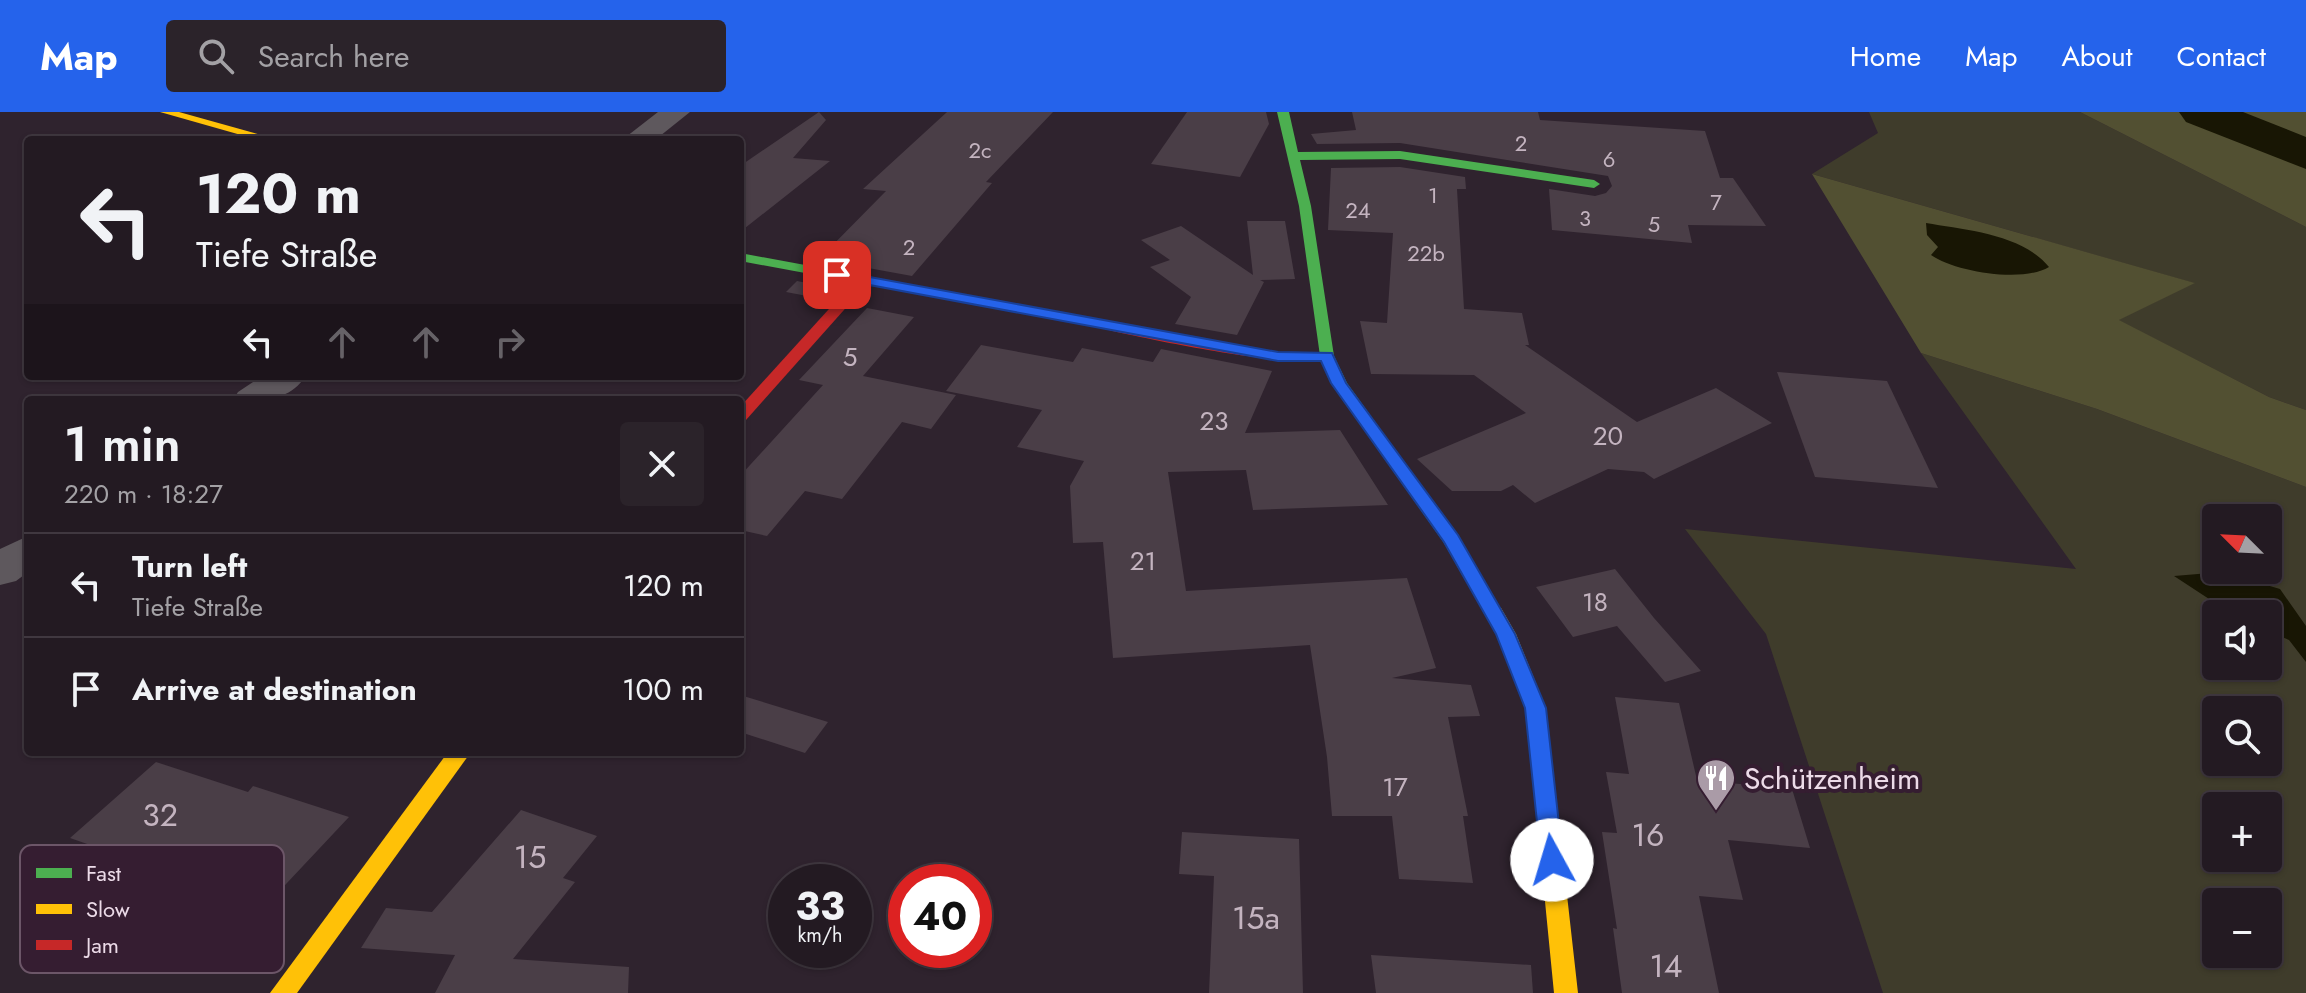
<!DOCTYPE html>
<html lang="en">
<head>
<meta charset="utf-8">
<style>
  body { margin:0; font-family:Jost,sans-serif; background:#2b232a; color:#f1f3f6; height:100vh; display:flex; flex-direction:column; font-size:30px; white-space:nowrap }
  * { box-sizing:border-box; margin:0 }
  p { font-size:26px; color:#a3a1a5 }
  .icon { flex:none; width:44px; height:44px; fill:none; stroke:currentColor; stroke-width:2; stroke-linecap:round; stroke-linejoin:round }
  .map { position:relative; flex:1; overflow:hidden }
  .details { position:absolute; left:24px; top:284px; width:720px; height:360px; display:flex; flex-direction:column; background:#231a22; border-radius:8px; box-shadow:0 2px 6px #0004,0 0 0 2px #403840 }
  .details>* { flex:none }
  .banner { position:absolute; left:24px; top:24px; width:720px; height:244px; border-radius:8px; box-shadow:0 2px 6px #0004,0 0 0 2px #403840; background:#231a22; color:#f1f3f6; overflow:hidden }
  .needle { width:52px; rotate:294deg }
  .buttons { position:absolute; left:2202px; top:392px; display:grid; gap:16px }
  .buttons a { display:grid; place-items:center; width:80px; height:80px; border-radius:8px; background:#231a22; box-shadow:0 2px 6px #0004,0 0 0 2px #403840; font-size:40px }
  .speed { position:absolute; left:768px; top:752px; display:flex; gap:16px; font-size:40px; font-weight:700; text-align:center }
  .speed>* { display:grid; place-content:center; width:104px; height:104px; border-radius:50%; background:#231a22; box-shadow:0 2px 6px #0004,0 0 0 2px #403840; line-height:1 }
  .speed small { font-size:20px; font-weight:400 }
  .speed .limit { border:12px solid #d22; background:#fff; color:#111 }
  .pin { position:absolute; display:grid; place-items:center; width:68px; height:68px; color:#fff; margin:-34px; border-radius:16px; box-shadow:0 4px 12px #0006 }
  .me { position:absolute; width:88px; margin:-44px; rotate:354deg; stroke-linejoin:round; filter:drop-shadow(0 0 6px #0008) }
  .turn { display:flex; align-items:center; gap:28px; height:168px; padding:0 40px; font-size:36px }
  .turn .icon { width:104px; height:104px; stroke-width:2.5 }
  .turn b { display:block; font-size:56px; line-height:68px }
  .lanes { display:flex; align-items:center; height:76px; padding:0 40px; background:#0003; justify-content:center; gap:40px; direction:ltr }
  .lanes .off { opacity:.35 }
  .round { display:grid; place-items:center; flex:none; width:84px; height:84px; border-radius:8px; background:#2b232a }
  .summary { display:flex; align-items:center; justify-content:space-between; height:136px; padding:0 40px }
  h1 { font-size:48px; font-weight:600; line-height:60px }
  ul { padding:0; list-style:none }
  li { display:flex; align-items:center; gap:24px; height:104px; padding:0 40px; border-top:2px solid #403840 }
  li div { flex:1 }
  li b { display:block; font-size:30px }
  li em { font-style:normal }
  header { display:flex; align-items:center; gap:48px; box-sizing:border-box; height:112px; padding:0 40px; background:#2563eb; color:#fff }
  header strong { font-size:38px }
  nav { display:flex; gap:44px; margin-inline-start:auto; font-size:28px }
  .search { width:560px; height:72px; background:#2b232a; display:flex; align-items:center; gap:20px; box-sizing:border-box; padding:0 28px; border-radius:8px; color:#a3a1a5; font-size:30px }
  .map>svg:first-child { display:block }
</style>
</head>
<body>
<header>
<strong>Map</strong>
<div class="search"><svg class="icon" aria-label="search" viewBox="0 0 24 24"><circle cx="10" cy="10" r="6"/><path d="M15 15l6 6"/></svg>Search here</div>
<nav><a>Home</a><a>Map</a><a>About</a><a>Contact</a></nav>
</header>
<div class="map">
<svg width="2306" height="881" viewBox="0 0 2306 881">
  <rect width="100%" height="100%" fill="#2f232e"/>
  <g fill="#3f3c2b" fill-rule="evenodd">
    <polygon points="1869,0 2080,0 2306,115 2306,298 2269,285 2118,208 2194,171 1812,62 1878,21"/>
    <path d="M1921 241 2097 297 2306 375V881H1883L1766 522 1685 417 2076 457ZM2216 406H2268V458H2216ZM2216 502H2268V554H2216ZM2216 598H2268V650H2216ZM2216 694H2268V746H2216ZM2216 790H2268V842H2216Z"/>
  </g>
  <g fill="#525032">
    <polygon points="2080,0 2306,0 2306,115"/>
    <polygon points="1812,62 2195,171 2119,208 2269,285 2306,298 2306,375 2097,297 1921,241"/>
  </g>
  <g fill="#181604">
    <path d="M1926 111C1966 118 2022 122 2049 155 2023 171 1955 160 1931 143L1938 135 1927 123Z"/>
    <polygon points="2222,460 2280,477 2306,514 2306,550 2289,528 2268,519 2268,502 2232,502 2174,464"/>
  </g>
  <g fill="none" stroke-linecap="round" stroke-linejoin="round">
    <polygon fill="#181604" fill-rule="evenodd" points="2179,0 2243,0 2306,25 2306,57 2186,10"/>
  </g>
  <g fill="#4a3e47">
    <polygon points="819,0 826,8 793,46 830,49 740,120 740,54"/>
    <polygon points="947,0 1053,0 986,70 992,71 912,164 819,147 886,79 863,77"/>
    <polygon points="1187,0 1266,0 1269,12 1240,65 1151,52"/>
    <polygon points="1352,0 1538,0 1540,8 1705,19 1720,66 1733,66 1766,114 1688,113 1692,131 1552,118 1549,77 1595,84 1606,81 1612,74 1608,64 1400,31 1317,32 1311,22 1356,18"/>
    <polygon points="1400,55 1465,65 1466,77 1457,77 1464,197 1522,201 1529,233 1525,233 1637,310 1716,276 1772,311 1654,367 1644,360 1608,357 1535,391 1513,373 1501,379 1452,379 1417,347 1526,301 1474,263 1371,262 1360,209 1387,211 1393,121 1328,118 1331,56"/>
    <polygon points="1247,109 1285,109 1295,167 1260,168 1264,170 1237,223 1175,212 1191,185 1150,155 1170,148 1141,128 1181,114 1253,163"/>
    <polygon points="797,169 833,176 823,187 786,180"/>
    <polygon points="867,196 914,205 863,264 956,283 931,317 902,310 842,387 805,379 767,424 740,418 740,364 823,273 799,268"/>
    <polygon points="981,233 1073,250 1082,236 1153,250 1161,237 1272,259 1245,321 1340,318 1388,393 1253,398 1246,358 1168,360 1186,479 1407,466 1436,556 1392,566 1471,573 1480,604 1448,605 1468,704 1463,704 1473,771 1399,767 1392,704 1332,704 1327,645 1310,533 1113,546 1103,430 1073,431 1070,374 1084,349 1017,335 1042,298 946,279"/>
    <polygon points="1777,260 1887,269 1938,376 1815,365"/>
    <polygon points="1615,457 1654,506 1701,559 1665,570 1617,514 1573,525 1536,475"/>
    <polygon points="740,583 828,610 805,641 740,620"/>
    <polygon points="1615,585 1679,591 1697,668 1792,677 1810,736 1728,728 1743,788 1699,784 1719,881 1622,881 1613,816 1617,817 1602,720 1617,721 1606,660 1629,662"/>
    <polygon points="156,650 248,680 253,674 349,705 271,788 171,754 165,759 70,726"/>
    <polygon points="521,698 597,724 563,766 575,770 513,847 629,855 628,881 435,881 455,843 361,836 386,796 432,800"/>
    <polygon points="1182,720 1299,727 1303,881 1209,881 1214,764 1179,762"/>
    <polygon points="1371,843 1531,853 1533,881 1376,881"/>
  </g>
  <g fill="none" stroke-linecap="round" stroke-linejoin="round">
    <g fill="#5e585d" fill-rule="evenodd">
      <polygon points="658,0 690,0 655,28 622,28"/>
      <path d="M262 264H306C287 291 262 288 233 288L238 280Z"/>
      <polygon points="28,424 28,460 16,469 0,473 0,437"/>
    </g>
    <g fill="#4caf50" fill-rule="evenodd">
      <polygon points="1277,0 1289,0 1298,40 1400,39 1594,68 1600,72 1594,76 1400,47 1300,48 1311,94 1334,244 1347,271 1457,424 1503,501 1501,506 1487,506 1444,431 1331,271 1320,244 1299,94"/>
      <polygon points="740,141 1101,208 1108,212 1101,216 740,149"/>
    </g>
    <g fill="#ffc107" fill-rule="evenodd">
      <polygon points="160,0 179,0 279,28 259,28"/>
      <polygon points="1494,494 1501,496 1516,522 1546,596 1578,881 1554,881 1526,596 1496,522 1485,501 1487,496"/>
      <polygon points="448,640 471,640 297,881 270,881"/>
    </g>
    <g fill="#c62828" fill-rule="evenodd">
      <polygon points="863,164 870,168 868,171 746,308 740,310 740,295 858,165"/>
      <path d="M1101 208 1278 240H1327L1334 244C1312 263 1132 224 1096 215V209Z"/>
    </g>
  </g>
  <polygon fill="#2563eb" stroke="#184099" stroke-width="2" points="837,159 1278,240 1332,241 1346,271 1458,423 1515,522 1546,596 1563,748 1560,755 1552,757 1544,755 1541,748 1525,596 1496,522 1444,430 1331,271 1321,249 1278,249 832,166 830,163"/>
  <defs>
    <symbol id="restaurant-pin" viewBox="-11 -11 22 30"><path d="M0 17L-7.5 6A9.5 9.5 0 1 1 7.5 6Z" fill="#aa9ba7" stroke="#351d31"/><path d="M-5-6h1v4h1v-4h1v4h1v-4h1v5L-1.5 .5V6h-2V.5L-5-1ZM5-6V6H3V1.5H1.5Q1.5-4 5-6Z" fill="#fff"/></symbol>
  </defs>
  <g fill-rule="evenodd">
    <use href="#restaurant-pin" x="1694" y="644" width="44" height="60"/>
  </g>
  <g text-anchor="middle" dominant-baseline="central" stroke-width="8" stroke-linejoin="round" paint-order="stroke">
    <g font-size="22" fill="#c4b4c0">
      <text x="1521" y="31">2</text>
      <text x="980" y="38">2c</text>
      <text x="1609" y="47">6</text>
      <text x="1433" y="83">1</text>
      <text x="1716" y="90">7</text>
      <text x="1358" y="98">24</text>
      <text x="1585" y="106">3</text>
      <text x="1654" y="112">5</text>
      <text x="909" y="135">2</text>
      <text x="1426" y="141">22b</text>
    </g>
    <g font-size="26" fill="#c4b4c0">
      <text x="850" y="245">5</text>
      <text x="1214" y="309">23</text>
      <text x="1608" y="324">20</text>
      <text x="1143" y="449">21</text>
      <text x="1595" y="490">18</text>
      <text x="1395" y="675">17</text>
    </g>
    <g font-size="30" fill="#ecdbe8" stroke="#351d31" text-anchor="start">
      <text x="1744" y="666">Schützenheim</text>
    </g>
    <g font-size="32" fill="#c4b4c0">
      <text x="160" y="703">32</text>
      <text x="1648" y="723">16</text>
      <text x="530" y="745">15</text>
      <text x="1256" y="806">15a</text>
      <text x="1666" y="854">14</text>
    </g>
  </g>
  <rect x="20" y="733" width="264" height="128" rx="12" fill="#351d31" stroke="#6c5668" stroke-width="2"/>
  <rect x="36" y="756" width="36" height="10" fill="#4caf50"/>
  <rect x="36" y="792" width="36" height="10" fill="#ffc107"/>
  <rect x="36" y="828" width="36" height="10" fill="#c62828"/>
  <g font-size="22" fill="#ecdbe8">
    <text x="86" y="769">Fast</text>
    <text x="86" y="805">Slow</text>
    <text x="86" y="841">Jam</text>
  </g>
</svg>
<div class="buttons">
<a><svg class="needle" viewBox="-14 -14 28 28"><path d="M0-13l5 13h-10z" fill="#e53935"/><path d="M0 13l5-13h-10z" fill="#a3a1a5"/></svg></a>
<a><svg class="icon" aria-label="sound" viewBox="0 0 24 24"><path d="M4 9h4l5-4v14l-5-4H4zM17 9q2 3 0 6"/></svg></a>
<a><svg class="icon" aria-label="search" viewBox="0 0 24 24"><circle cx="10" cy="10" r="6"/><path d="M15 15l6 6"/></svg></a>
<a>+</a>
<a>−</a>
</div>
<div class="speed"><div>33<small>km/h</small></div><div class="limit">40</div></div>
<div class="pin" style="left:837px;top:163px;background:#d93025"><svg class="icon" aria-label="arrive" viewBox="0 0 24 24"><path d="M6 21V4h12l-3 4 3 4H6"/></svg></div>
<svg class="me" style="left:1552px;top:748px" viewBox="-20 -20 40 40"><circle r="19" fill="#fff"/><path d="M0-13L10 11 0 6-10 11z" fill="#2563eb"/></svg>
<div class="banner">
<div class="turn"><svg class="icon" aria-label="left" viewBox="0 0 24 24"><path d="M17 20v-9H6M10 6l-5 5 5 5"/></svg><div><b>120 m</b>Tiefe Straße</div></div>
<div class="lanes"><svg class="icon" aria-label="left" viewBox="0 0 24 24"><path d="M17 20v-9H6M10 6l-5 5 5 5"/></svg><svg class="icon off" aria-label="ahead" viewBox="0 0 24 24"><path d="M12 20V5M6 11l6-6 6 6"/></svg><svg class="icon off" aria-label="ahead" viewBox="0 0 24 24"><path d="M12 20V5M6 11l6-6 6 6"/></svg><svg class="icon off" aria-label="right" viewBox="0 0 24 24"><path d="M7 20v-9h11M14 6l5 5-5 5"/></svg></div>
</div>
<section class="details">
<div class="summary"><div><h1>1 min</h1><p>220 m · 18:27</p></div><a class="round"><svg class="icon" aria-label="close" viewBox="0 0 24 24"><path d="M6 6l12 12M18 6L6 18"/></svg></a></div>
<ul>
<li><svg class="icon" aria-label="left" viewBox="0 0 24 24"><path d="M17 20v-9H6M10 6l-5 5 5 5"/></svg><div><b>Turn left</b><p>Tiefe Straße</p></div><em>120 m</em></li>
<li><svg class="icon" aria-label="arrive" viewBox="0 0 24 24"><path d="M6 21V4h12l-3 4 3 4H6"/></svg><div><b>Arrive at destination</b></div><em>100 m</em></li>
</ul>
</section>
</div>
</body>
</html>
